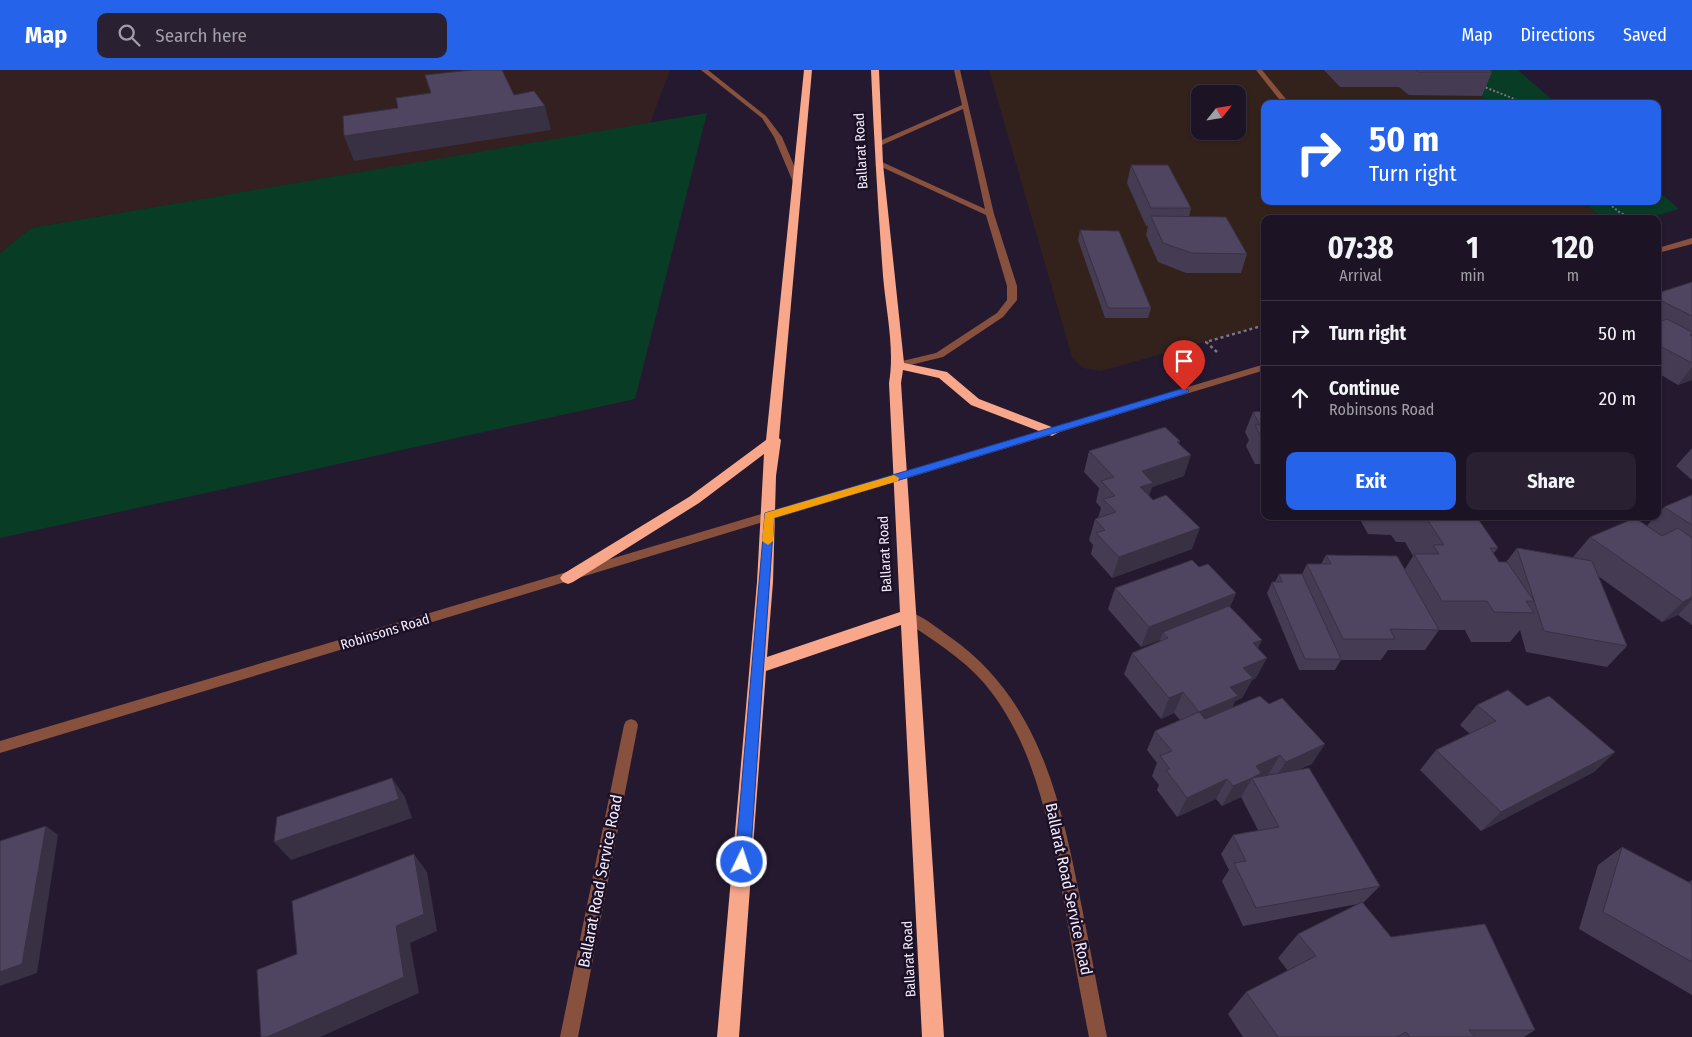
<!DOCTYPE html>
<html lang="en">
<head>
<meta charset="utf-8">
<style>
  body { margin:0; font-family:"Fira Sans Condensed",sans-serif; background:#292031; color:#f1f3f6; height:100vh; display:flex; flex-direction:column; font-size:19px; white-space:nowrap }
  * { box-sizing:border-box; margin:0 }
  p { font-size:16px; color:#a09ea6 }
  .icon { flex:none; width:28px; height:28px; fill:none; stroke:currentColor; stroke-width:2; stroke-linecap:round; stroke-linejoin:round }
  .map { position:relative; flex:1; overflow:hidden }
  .panel { position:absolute; left:1261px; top:145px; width:400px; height:305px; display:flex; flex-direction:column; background:#1c1324; border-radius:10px; box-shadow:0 1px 4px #0004,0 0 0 1px #3a3241 }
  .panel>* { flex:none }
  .top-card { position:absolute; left:1261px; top:30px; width:400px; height:105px; border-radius:10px; box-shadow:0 1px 4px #0004,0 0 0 1px #3a3241; background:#2563eb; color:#fff; overflow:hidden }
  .needle { width:32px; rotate:60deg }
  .controls { position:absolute; left:1191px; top:15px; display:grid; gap:10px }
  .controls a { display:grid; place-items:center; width:55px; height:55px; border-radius:10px; background:#1c1324; box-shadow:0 1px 4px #0004,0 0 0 1px #3a3241; font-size:25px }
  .pin { position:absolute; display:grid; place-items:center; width:42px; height:42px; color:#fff; margin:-51px -21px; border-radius:50% 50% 50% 0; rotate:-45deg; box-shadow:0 0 5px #0007 }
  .pin .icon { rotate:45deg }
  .me { position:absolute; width:55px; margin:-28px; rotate:4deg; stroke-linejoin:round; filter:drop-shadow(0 0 4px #0008) }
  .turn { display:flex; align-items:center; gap:18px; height:105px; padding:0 25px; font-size:22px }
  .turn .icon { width:65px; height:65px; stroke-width:2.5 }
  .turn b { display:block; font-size:35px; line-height:42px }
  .eta { display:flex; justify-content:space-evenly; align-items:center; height:85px; text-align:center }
  .eta b { font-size:30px; font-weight:700; line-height:35px }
  .primary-button { display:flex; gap:10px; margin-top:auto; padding:10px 25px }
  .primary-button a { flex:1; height:58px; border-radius:10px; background:#2563eb; color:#fff; font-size:20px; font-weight:700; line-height:58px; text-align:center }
  .primary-button a+a { background:#292031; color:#f1f3f6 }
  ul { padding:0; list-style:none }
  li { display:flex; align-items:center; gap:15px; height:65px; padding:0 25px; border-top:1px solid #3a3241 }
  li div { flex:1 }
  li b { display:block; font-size:19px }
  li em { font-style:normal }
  header { display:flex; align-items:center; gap:30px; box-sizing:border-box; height:70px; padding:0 25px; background:#2563eb; color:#fff }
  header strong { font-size:24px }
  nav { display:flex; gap:28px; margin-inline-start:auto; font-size:18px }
  .search { width:350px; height:45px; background:#292031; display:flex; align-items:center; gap:12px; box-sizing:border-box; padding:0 18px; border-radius:10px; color:#a09ea6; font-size:19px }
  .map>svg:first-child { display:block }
</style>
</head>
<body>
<header>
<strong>Map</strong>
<div class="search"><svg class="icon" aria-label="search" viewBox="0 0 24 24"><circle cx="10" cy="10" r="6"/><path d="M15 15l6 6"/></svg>Search here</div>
<nav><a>Map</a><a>Directions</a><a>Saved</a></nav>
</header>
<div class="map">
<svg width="1692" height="967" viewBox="0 0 1692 967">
  <rect width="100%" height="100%" fill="#251930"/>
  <path fill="#33221b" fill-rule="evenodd" d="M989 0H1455L1490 34H1265V131H1581L1604 149H1265V255L1101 301 1083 298 1072 287ZM1200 24H1238V61H1200Z"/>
  <polygon fill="#342021" points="0,0 670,0 650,53 31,158 0,183"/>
  <g fill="#083c24">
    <polygon points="1455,0 1518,0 1557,34 1490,34"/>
    <polygon points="707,43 635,329 0,468 0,183 31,158"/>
    <polygon points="1658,121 1679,139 1645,149 1604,149 1581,131 1658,131"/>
  </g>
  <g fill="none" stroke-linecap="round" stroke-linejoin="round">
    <g stroke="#7c7387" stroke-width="2" stroke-dasharray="2 2" stroke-linecap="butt">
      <polyline points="1482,16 1517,30 1520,34"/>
      <polyline points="1606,131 1619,142 1633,149"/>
    </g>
    <polyline stroke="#7c7387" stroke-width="2.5" stroke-dasharray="3 3" stroke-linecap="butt" points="1217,282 1206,272 1265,255"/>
    <polygon fill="#87513e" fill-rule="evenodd" points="1256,0 1262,0 1290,34 1283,34"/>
    <g fill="#87513e" fill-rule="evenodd">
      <polygon points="701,0 708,0 766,46 782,67 801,112 800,114 793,112 774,67 762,48"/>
      <polygon points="954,0 960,0 994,144 1017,216 1017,230 1003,247 943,287 898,298 894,297 894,293 936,283 997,243 1007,230 1007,216 986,145 875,94 882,92 985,139 963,39 882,75 875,73 962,35"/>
      <polygon points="1692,168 1692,174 1658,183 1658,178"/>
      <polygon points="1265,294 1265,300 0,683 0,671"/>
      <path d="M908 541C923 546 937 558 950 567 1040 630 1061 732 1081 833 1090 877 1098 922 1107 967H1089C1080 922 1072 877 1064 832 1049 756 1036 675 984 613 961 587 932 569 903 550L901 546 903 542Z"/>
      <polygon points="631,649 636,651 638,655 578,967 560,967 624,655 626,651"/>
    </g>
    <path fill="#f9a78b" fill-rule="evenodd" d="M804 0H812L779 368 781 370 776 406 773 512 767 587 900 542 889 313C895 279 886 241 883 206 878 138 874 69 871 0H879L883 94 904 293 947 302 979 329 1057 359 1059 362 1052 366 971 335 939 308 903 300 901 313 904 359 944 967H922L901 555 766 601 739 967H717L757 512 764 384 699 433 573 512 568 514 563 512 560 508 563 504 689 427 766 370Z"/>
  </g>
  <g fill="#453b53">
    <polygon points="1324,0 1490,0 1492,2 1482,26 1409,25 1399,17 1340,17"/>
    <polygon points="1131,95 1191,138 1189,147 1247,184 1241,203 1186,203 1158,192 1146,165 1148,156 1146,156 1127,113"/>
    <polygon points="1080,160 1151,238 1148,248 1105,248 1078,170"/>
    <polygon points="1692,212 1692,310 1678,315 1658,303 1658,223"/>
    <polygon points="1265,341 1265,404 1260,394 1255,394 1246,376 1249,370 1245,362 1253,342"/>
    <polygon points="1180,371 1179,374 1184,406 1152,417 1149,425 1192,479 1112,508 1091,484 1093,475 1089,470 1095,449 1098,448 1101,438 1096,432 1099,418 1084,402 1089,381"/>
    <polygon points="1692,378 1692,410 1676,396"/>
    <polygon points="1692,425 1692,555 1678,545 1662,552 1598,506 1627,576 1607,597 1526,582 1520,560 1510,572 1471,572 1465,560 1439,560 1425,580 1388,580 1381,590 1341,590 1335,600 1299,600 1267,523 1272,512 1275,512 1279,504 1302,504 1307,494 1321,494 1326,485 1405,499 1413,486 1405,472 1396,472 1391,465 1368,464 1358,446 1476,446 1498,478 1493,484 1499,492 1506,492 1517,478 1573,487 1590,467 1647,456 1655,446 1658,446 1658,444 1664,437"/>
    <polygon points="1199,497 1236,523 1230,537 1262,570 1258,578 1256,608 1252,610 1242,628 1235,631 1232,638 1312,694 1299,699 1380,816 1363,833 1391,867 1535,960 1524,967 1243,967 1228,944 1246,922 1288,901 1278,888 1298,864 1358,834 1243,856 1222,811 1229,800 1221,784 1233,765 1258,760 1241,727 1222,736 1216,729 1177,747 1157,720 1159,715 1152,706 1157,693 1147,680 1155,661 1180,650 1174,643 1161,649 1124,604 1132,583 1159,572 1160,570 1141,577 1108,539 1115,518"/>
    <polygon points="1477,635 1527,636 1615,682 1594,702 1481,761 1420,700 1436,680 1470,664 1460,655"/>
    <polygon points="1622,777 1689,812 1692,810 1692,925 1579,859 1598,795"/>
  </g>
  <g fill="#383043">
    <polygon points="545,36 551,60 354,91 344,66"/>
    <polygon points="1692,297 1692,310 1678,315"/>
    <polygon points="1180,371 1174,391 1191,385 1184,406 1152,417 1146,434 1134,438 1142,401 1177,372"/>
    <polygon points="1200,458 1192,479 1112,508 1119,487"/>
    <polygon points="1236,523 1227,544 1163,562 1160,570 1141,577 1149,557"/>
    <polygon points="1692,527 1692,530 1678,545 1662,552 1683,532"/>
    <polygon points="1262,570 1252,590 1253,573"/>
    <polygon points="1267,588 1256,608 1252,610 1242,628 1235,631 1227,646 1189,662 1199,642 1230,617 1243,598"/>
    <polygon points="1183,622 1174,643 1161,649 1169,628"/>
    <polygon points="1325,674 1312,694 1273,711 1286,692"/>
    <polygon points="1615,682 1594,702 1481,761 1501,742"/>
    <polygon points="1280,685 1268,705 1252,708 1241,727 1222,736 1233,716 1256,696"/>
    <polygon points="392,708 405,727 412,748 291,790 274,772"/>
    <polygon points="1227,709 1216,729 1177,747 1187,728"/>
    <polygon points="46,756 58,765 37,903 0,916 0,902"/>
    <polygon points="414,784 427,802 437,861 410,873 419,923 320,967 267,967"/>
  </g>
  <g fill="#504560" stroke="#383043">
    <polygon points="471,0 502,0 514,25 534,21 545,36 344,66 343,46 398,38 396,28 431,23 425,5"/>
    <polygon points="1416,0 1490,0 1492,2 1418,2"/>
    <polygon points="1131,95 1168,95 1191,138 1151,138"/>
    <polygon points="1151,146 1226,147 1247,184 1192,183 1163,173"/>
    <polygon points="1080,160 1119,161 1151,238 1108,238"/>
    <polygon points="1692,212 1692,246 1658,229 1658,223"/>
    <polygon points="1667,249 1692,262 1692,264 1690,265 1692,266 1692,293 1658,275 1658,251 1659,252"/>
    <polygon points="1265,341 1265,373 1264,373 1255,355 1260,355 1253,342"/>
    <polygon points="1165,357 1180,371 1177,372 1191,385 1142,401 1153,413 1140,417 1153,430 1166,425 1200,458 1119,487 1096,463 1105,460 1095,449 1116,442 1103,429 1115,426 1101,411 1114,407 1089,381"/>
    <polygon points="1692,425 1692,455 1664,437"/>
    <polygon points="1425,446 1476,446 1498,478 1490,478 1499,492 1507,492 1534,531 1526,531 1534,543 1494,542 1487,531 1442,531 1414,484 1439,484 1433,475 1444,475"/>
    <polygon points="1635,448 1662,466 1678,458 1692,468 1692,527 1683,532 1590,467"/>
    <polygon points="1517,478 1592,491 1627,576 1544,561"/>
    <polygon points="1326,485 1397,486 1439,560 1390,559 1395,569 1343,569 1307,494 1331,494"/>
    <polygon points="1192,490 1199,497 1208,494 1236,523 1149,557 1115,518"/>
    <polygon points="1279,504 1302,504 1341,589 1305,589 1272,512 1282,512"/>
    <polygon points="1229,536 1262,570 1253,573 1267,588 1243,598 1253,608 1230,617 1238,626 1199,642 1183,622 1169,628 1132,583 1168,568 1163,562"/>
    <polygon points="1508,620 1527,636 1549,626 1615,682 1501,742 1436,680 1496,651 1477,635"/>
    <polygon points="1260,626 1269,634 1282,628 1325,674 1286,692 1280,685 1256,696 1261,703 1252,708 1309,698 1380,816 1256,838 1234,793 1246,791 1233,765 1279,757 1252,708 1233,716 1227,709 1187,728 1166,700 1170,699 1160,686 1172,681 1155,661 1199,642 1205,649"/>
    <polygon points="392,708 399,729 274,772 277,747"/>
    <polygon points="46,756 22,894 0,902 0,771"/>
    <polygon points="1622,777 1692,814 1692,892 1603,842"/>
    <polygon points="414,784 424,844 396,856 404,907 267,967 261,967 257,900 297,884 292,831"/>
    <polygon points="1362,832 1391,867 1485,854 1535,960 1469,960 1475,967 1410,967 1406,962 1397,967 1278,967 1246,922 1316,886 1298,864"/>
  </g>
  <polygon fill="#2563eb" stroke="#184099" points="1181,319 1187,319 1189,321 1187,323 774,448 750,792 748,797 742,799 737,797 735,792 765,443"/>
  <polygon fill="#f59e0b" points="894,405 899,408 898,411 774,448 773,471 768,475 762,471 765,443"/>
  <g text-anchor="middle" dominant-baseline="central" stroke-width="5" stroke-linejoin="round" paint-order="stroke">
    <g font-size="14" fill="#f2ebfb" stroke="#1b1026">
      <text transform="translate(861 81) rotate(-93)">Ballarat Road</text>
      <text transform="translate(885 484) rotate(-93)">Ballarat Road</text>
      <text transform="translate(385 562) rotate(-17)">Robinsons Road</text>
      <text transform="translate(909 889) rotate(-93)">Ballarat Road</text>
    </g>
    <g font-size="16" fill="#f2ebfb" stroke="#1b1026">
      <text transform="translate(600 811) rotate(-79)">Ballarat Road Service Road</text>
      <text transform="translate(1069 819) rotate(78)">Ballarat Road Service Road</text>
    </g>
  </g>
</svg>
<div class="controls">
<a><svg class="needle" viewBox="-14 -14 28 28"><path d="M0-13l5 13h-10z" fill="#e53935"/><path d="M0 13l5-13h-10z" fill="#a09ea6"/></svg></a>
</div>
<div class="pin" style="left:1184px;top:321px;background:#d93025"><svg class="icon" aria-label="arrive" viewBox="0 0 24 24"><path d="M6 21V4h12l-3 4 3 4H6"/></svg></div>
<svg class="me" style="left:742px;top:792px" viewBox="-20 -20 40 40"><circle r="17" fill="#2563eb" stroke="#fff" stroke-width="3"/><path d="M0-11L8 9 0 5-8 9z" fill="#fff"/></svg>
<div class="top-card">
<div class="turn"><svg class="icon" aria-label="right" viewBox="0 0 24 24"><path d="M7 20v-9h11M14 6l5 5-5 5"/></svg><div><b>50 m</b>Turn right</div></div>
</div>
<section class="panel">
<div class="eta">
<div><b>07:38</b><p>Arrival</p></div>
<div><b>1</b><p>min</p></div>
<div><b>120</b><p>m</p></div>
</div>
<ul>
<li><svg class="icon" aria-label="right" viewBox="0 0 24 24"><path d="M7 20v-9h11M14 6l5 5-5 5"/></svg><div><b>Turn right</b></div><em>50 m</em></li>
<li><svg class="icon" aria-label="ahead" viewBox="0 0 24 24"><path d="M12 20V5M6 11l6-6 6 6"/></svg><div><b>Continue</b><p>Robinsons Road</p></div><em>20 m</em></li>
</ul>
<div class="primary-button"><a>Exit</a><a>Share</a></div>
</section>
</div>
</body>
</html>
